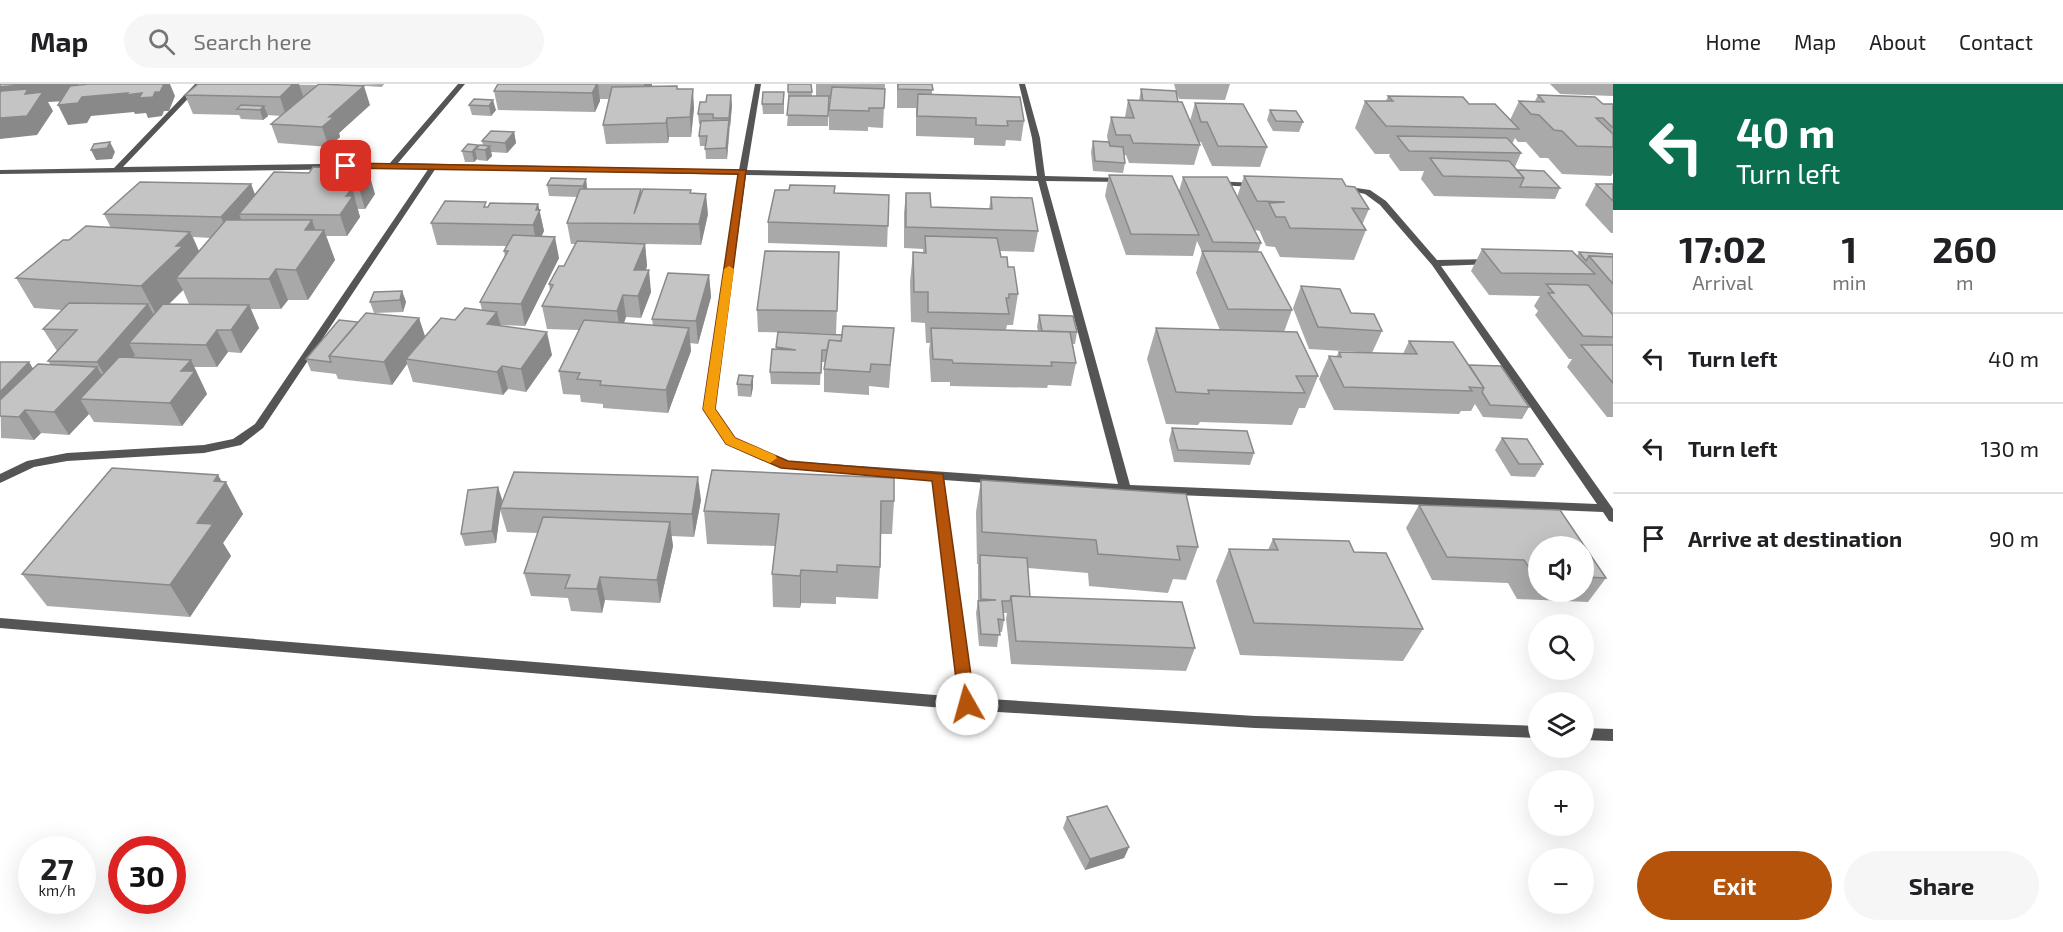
<!DOCTYPE html>
<html lang="en">
<head>
<meta charset="utf-8">
<style>
  body { margin:0; font-family:"Exo 2",sans-serif; background:#f6f6f6; color:#202124; height:100vh; display:flex; flex-direction:column; font-size:22px; white-space:nowrap }
  * { box-sizing:border-box; margin:0 }
  p { font-size:20px; color:#757577 }
  .icon { flex:none; width:33px; height:33px; fill:none; stroke:currentColor; stroke-width:2; stroke-linecap:round; stroke-linejoin:round }
  .map { position:relative; flex:1; overflow:hidden }
  .drawer { display:flex; flex-direction:column; background:#fff; width:450px }
  .drawer>* { flex:none }
  .top-card { background:#0b6e4f; color:#fff; overflow:hidden }
  .buttons { position:absolute; left:1528px; top:452px; display:grid; gap:12px }
  .buttons a { display:grid; place-items:center; width:66px; height:66px; border-radius:50%; background:#fff; box-shadow:0 6px 24px #0002; font-size:30px }
  .speed { position:absolute; left:18px; top:752px; display:flex; gap:12px; font-size:30px; font-weight:700; text-align:center }
  .speed>* { display:grid; place-content:center; width:78px; height:78px; border-radius:50%; background:#fff; box-shadow:0 6px 24px #0002; line-height:1 }
  .speed small { font-size:15px; font-weight:400 }
  .speed .limit { border:9px solid #d22; background:#fff; color:#111 }
  .pin { position:absolute; display:grid; place-items:center; width:51px; height:51px; color:#fff; margin:-26px; border-radius:12px; box-shadow:0 3px 9px #0006 }
  .me { position:absolute; width:66px; margin:-33px; rotate:353deg; stroke-linejoin:round; filter:drop-shadow(0 0 4px #0008) }
  .turn { display:flex; align-items:center; gap:21px; height:126px; padding:0 24px; font-size:27px }
  .turn .icon { width:78px; height:78px; stroke-width:2.5 }
  .turn b { display:block; font-size:42px; line-height:51px }
  .eta { display:flex; justify-content:space-evenly; align-items:center; height:102px; text-align:center }
  .eta b { font-size:36px; font-weight:700; line-height:42px }
  .cta { display:flex; gap:12px; margin-top:auto; padding:12px 24px }
  .cta a { flex:1; height:69px; border-radius:36px; background:#b45309; color:#fff; font-size:24px; font-weight:700; line-height:69px; text-align:center }
  .cta a+a { background:#f6f6f6; color:#202124 }
  ul { padding:0; list-style:none }
  li { display:flex; align-items:center; gap:18px; height:90px; padding:0 24px; border-top:2px solid #e0e0e0 }
  li div { flex:1 }
  li b { display:block; font-size:22px }
  li em { font-style:normal }
  header { display:flex; align-items:center; gap:36px; box-sizing:border-box; height:84px; padding:0 30px; background:#fff; border-bottom:2px solid #e0e0e0 }
  header strong { font-size:28px }
  nav { display:flex; gap:33px; margin-inline-start:auto; font-size:21px }
  .search { width:420px; height:54px; background:#f6f6f6; display:flex; align-items:center; gap:15px; box-sizing:border-box; padding:0 21px; border-radius:33px; color:#757577; font-size:22px }
  main { display:flex; flex:1; min-height:0 }
  .map>svg:first-child { display:block }
</style>
</head>
<body>
<header>
<strong>Map</strong>
<div class="search"><svg class="icon" aria-label="search" viewBox="0 0 24 24"><circle cx="10" cy="10" r="6"/><path d="M15 15l6 6"/></svg>Search here</div>
<nav><a>Home</a><a>Map</a><a>About</a><a>Contact</a></nav>
</header>
<main>
<div class="map">
<svg width="1613" height="848" viewBox="0 0 1613 848">
  <rect width="100%" height="100%" fill="#fff"/>
  <g fill="none" stroke-linecap="round" stroke-linejoin="round">
    <g fill="#555" fill-rule="evenodd">
      <path d="M195 0H202L123 83 390 79 458 0H465L398 79 739 86 755 0H761L747 86 1037 92 1032 54 1019 0H1025L1040 54 1045 92 1124 94 1128 96 1124 98 1046 97 1130 401 1597 420 1432 181 1380 121 1365 110 1338 104 1342 102 1370 106 1386 117 1437 176 1495 175V179L1492 180 1441 182 1613 425V438L1609 437 1603 428 1125 409 944 396 973 614 1255 632 1539 642V654L1255 644 967 626 0 544V534L959 613 932 395 782 384 727 360 704 325 738 91 436 84 263 344 241 361 204 369 67 377 34 383 0 399V390L27 377 67 369 204 361 233 355 255 340 429 84 0 90V86L114 84ZM746 91 1038 97 1118 400 788 377 735 354 714 325Z"/>
      <polygon points="1213,97 1256,99 1260,101 1256,103 1216,101 1213,101"/>
      <polygon points="1584,644 1613,645 1613,657 1584,656"/>
    </g>
  </g>
  <g fill="#a9a9a9" fill-rule="evenodd">
    <polygon points="198,0 344,1 384,0 382,3 349,1 370,21 339,49 340,53 329,63 278,59 271,40 281,32 267,31 268,32 263,36 241,35 239,31 193,30 185,11"/>
    <polygon points="498,0 652,0 652,3 678,5 694,24 691,53 669,53 668,59 606,60 603,41 609,15 600,15 600,17 595,28 498,26 494,7"/>
    <polygon points="788,0 811,0 812,12 816,12 816,0 885,0 883,44 868,43 868,47 829,46 829,26 831,15 829,15 828,42 787,42 789,18 788,18"/>
    <polygon points="897,0 932,0 932,10 1024,37 1021,57 1006,56 1005,62 974,61 974,54 916,52 916,24 897,24"/>
    <polygon points="1174,0 1230,0 1225,16 1179,15 1176,7 1178,18 1190,37 1195,19 1267,63 1260,83 1212,82 1201,58 1198,58 1200,61 1194,81 1129,79 1126,71 1124,71 1125,79 1123,89 1093,87 1091,68 1093,57 1108,58 1107,52 1111,33 1125,33 1128,16 1139,17 1141,5 1176,7"/>
    <polygon points="1550,0 1613,0 1613,12 1560,10"/>
    <polygon points="1538,11 1603,20 1613,20 1613,89 1611,92 1562,90 1548,74 1540,74 1526,58 1518,58 1515,54 1512,60 1521,69 1515,83 1517,86 1560,104 1555,115 1434,112 1421,95 1424,87 1400,87 1389,72 1390,70 1375,70 1355,44 1365,17 1386,17 1388,12 1510,36 1519,17 1535,17"/>
    <polygon points="474,15 496,26 491,32 472,31 469,21"/>
    <polygon points="784,18 784,30 763,30 762,20"/>
    <polygon points="732,21 727,75 706,75 705,62 700,62 699,52 701,40 699,40 698,30"/>
    <polygon points="1270,26 1303,38 1299,48 1273,47 1267,36"/>
    <polygon points="514,48 516,59 507,69 491,68 492,72 487,77 478,76 477,75 474,78 465,78 462,67 483,61 482,57"/>
    <path d="M354 89 375 110 365 125H358V126L360 133 347 152H326L335 176 308 216H288L281 225H251L259 244 241 269 228 268 217 283H194L207 310 182 342 94 338 89 330 69 351 41 349 34 356 1 354 0 278H29L33 285 51 281 48 277 57 267 43 245 62 226 34 224 16 194 69 156 111 144 104 130 251 100 255 111ZM193 153 211 154 199 167ZM183 206 189 220H169Z"/>
    <polygon points="1109,91 1179,107 1183,93 1237,113 1244,92 1346,102 1369,125 1362,141 1366,146 1354,176 1280,173 1275,163 1266,162 1260,148 1260,147 1255,146 1261,159 1258,168 1292,226 1284,248 1318,292 1305,324 1299,324 1292,341 1200,338 1198,341 1166,340 1147,275 1156,244 1220,246 1196,189 1202,168 1197,157 1193,172 1126,171 1105,112"/>
    <polygon points="586,95 587,105 641,105 641,110 691,109 708,130 701,161 645,160 647,182 646,186 651,208 641,234 626,233 624,239 653,242 652,235 709,191 711,213 698,260 690,259 691,267 668,329 603,324 603,320 581,318 580,311 563,310 559,287 579,246 547,245 542,222 550,207 549,200 564,182 576,160 571,160 567,139 577,113 549,112 547,101"/>
    <polygon points="1596,100 1613,100 1613,149 1611,149 1585,121"/>
    <polygon points="906,109 931,123 989,125 991,113 1038,147 1034,168 1000,167 1001,173 1008,183 1018,210 1013,241 1007,241 1006,246 1038,247 1037,243 1039,231 1077,248 1075,260 1072,260 1076,279 1071,302 1048,301 1047,304 950,302 950,298 931,298 929,266 930,259 926,259 925,239 911,238 910,198 913,168 923,169 923,165 904,164 904,129"/>
    <polygon points="889,111 887,163 768,159 768,138"/>
    <polygon points="538,120 544,147 541,152 559,174 525,242 500,241 501,242 552,271 526,308 508,305 503,311 413,298 407,280 392,301 338,295 336,290 311,287 306,275 358,238 419,234 425,252 455,236 482,226 480,218 505,173 504,167 506,162 437,161 431,139 487,123"/>
    <polygon points="1482,165 1577,172 1579,168 1613,170 1613,333 1607,333 1567,283 1572,275 1569,275 1535,231 1538,227 1534,222 1540,212 1489,211 1471,187"/>
    <polygon points="839,168 836,250 758,248 757,226"/>
    <polygon points="1301,202 1351,229 1382,247 1372,269 1403,270 1409,257 1469,281 1529,323 1522,335 1483,333 1475,320 1471,327 1461,327 1459,330 1334,326 1319,295 1329,272 1336,273 1339,268 1359,268 1309,265 1293,224"/>
    <polygon points="402,207 406,218 403,228 374,229 370,218"/>
    <polygon points="778,248 892,267 889,304 869,302 869,311 824,308 824,285 825,278 821,278 820,301 771,300 770,288 776,265"/>
    <polygon points="753,292 753,303 751,313 738,312 737,300"/>
    <polygon points="1172,344 1254,369 1250,381 1174,378 1169,356"/>
    <polygon points="1502,354 1543,380 1535,393 1511,392 1495,366"/>
    <polygon points="712,386 894,417 892,450 881,450 880,483 878,515 836,513 836,520 801,519 800,524 773,523 772,490 775,462 707,460 704,427"/>
    <polygon points="218,391 243,430 223,459 231,472 190,533 47,522 22,490"/>
    <polygon points="981,396 1198,463 1186,496 1173,495 1168,509 1089,502 1088,489 1028,484 1030,513 1195,564 1186,587 1011,580 1006,535 1007,529 1004,529 1004,536 1002,548 999,548 997,563 979,562 976,529 978,517 978,480 977,480 976,428"/>
    <polygon points="502,415 501,424 701,416 694,453 671,452 673,462 660,519 605,516 602,529 571,527 568,514 531,512 524,489 538,449 507,448 500,425 496,459 465,462 461,450"/>
    <path d="M1419 421 1560 426 1606 494 1588 518 1517 515 1508 499 1432 496 1406 444ZM1539 462H1584V507H1539Z"/>
    <polygon points="1273,455 1354,468 1423,545 1403,577 1240,571 1216,497 1229,465 1268,466"/>
    <polygon points="1067,733 1129,763 1124,774 1085,786 1063,744"/>
  </g>
  <g fill="#898989">
    <polygon points="30,0 79,0 67,17 48,18 53,27 37,51 0,55 0,3"/>
    <polygon points="164,0 170,0 175,12 169,27 164,27 162,32 148,34 146,29 135,30 134,28 91,32 87,39 68,41 58,21 82,13 128,9 155,8"/>
    <polygon points="293,0 299,0 304,15 286,32 280,13"/>
    <polygon points="597,0 598,0 600,17 595,28 592,9"/>
    <polygon points="644,0 652,0 652,5 646,17"/>
    <polygon points="364,2 370,21 339,49 340,53 329,63 322,43 329,33"/>
    <polygon points="693,5 694,24 691,53 690,33"/>
    <polygon points="731,11 732,21 730,44 729,34"/>
    <polygon points="493,16 496,26 491,32 489,22"/>
    <polygon points="264,22 268,32 263,36 260,26"/>
    <polygon points="667,34 669,53 668,59 666,39"/>
    <polygon points="729,36 729,46 727,75 726,64"/>
    <polygon points="514,48 516,59 507,69 505,59"/>
    <polygon points="110,58 115,68 112,75 96,76 91,66"/>
    <polygon points="478,61 479,65 475,65 477,75 474,78 472,68"/>
    <polygon points="490,62 492,72 487,77 485,66"/>
    <polygon points="353,84 359,104 369,89 375,110 365,125 359,104 349,89"/>
    <polygon points="586,95 587,105 584,113 583,102"/>
    <polygon points="251,100 259,121 239,130 243,140 230,154 221,133"/>
    <polygon points="352,104 360,133 347,152 340,131 346,112"/>
    <polygon points="706,110 708,130 701,161 699,140"/>
    <polygon points="538,120 544,147 537,163 533,141"/>
    <polygon points="312,136 318,154 324,146 335,176 308,216 296,186 305,146"/>
    <polygon points="190,148 204,178 176,194 183,206 157,232 141,202 176,162"/>
    <polygon points="555,153 559,174 525,242 521,220"/>
    <polygon points="645,160 647,182 637,208 634,186"/>
    <polygon points="276,185 288,216 281,225 269,195"/>
    <polygon points="649,186 651,208 641,234 638,212"/>
    <polygon points="709,191 711,213 698,260 696,237"/>
    <polygon points="402,207 406,218 403,228 400,216"/>
    <polygon points="623,211 626,233 620,249 617,227"/>
    <polygon points="148,220 160,243 129,259 135,271 110,301 97,278"/>
    <polygon points="249,221 259,244 241,269 231,246"/>
    <polygon points="497,228 503,250 487,240"/>
    <polygon points="419,234 426,256 406,275 407,280 392,301 384,278"/>
    <polygon points="689,244 691,267 668,329 666,306"/>
    <polygon points="217,246 228,268 217,283 206,261"/>
    <polygon points="547,248 552,271 526,308 521,285"/>
    <polygon points="191,276 207,310 182,342 170,319 181,287"/>
    <polygon points="29,278 43,301 0,332 0,308"/>
    <polygon points="502,282 508,305 503,311 497,288"/>
    <polygon points="97,283 111,306 80,315 89,330 69,351 54,328"/>
    <polygon points="753,292 753,303 751,313 751,301"/>
    <polygon points="25,326 41,349 34,356 19,333"/>
    <polygon points="218,391 223,402 226,398 243,430 223,459 231,472 190,533 170,501 214,397"/>
    <polygon points="698,393 701,416 694,453 692,430"/>
    <polygon points="498,403 502,415 496,459 492,447"/>
    <polygon points="670,438 673,462 660,519 657,496"/>
    <polygon points="801,486 801,519 800,524 800,492"/>
    <polygon points="600,493 605,516 602,529 597,505"/>
    <polygon points="1129,763 1124,774 1085,786 1090,775"/>
  </g>
  <g fill="#c4c4c4" stroke="#898989" stroke-width="1.5">
    <polygon points="0,0 30,0 0,3"/>
    <polygon points="89,0 164,0 160,8 155,8 153,13 139,14 142,9 126,11 128,9 82,13 78,19 58,21 70,2"/>
    <polygon points="198,0 293,0 280,13 185,11"/>
    <polygon points="319,0 364,2 329,33 334,33 322,43 271,40"/>
    <polygon points="498,0 597,0 592,9 494,7"/>
    <polygon points="788,0 811,0 812,8 788,8"/>
    <polygon points="898,0 932,0 933,6 898,5"/>
    <polygon points="677,2 677,5 693,5 690,33 667,34 666,39 603,41 612,3"/>
    <polygon points="832,3 885,5 884,24 869,24 869,27 829,26"/>
    <polygon points="28,5 25,10 43,8 27,32 0,34 0,9 1,7"/>
    <polygon points="1141,5 1176,7 1178,18 1143,17"/>
    <polygon points="763,8 784,8 783,20 762,20"/>
    <polygon points="918,10 1020,13 1024,37 1007,37 1008,42 976,41 976,34 917,32"/>
    <polygon points="707,11 731,11 729,34 713,34 713,30 698,30 700,18 706,18"/>
    <polygon points="1538,11 1595,13 1603,20 1613,20 1613,44 1603,34 1596,34 1613,50 1613,63 1577,62 1562,47 1554,46 1539,31 1531,30 1519,17 1544,18"/>
    <polygon points="789,12 829,12 828,32 787,31"/>
    <polygon points="1388,12 1463,13 1469,20 1495,20 1519,45 1386,42 1365,17 1393,17"/>
    <polygon points="474,15 493,16 489,22 469,21"/>
    <polygon points="1128,16 1182,18 1200,61 1133,59 1130,51 1116,51 1111,33 1134,34"/>
    <polygon points="1195,19 1243,20 1267,63 1218,62 1207,38 1201,38"/>
    <polygon points="241,21 264,22 260,26 237,25"/>
    <polygon points="1270,26 1296,27 1303,38 1276,37"/>
    <polygon points="729,36 726,64 705,65 707,52 699,52 701,37"/>
    <polygon points="491,47 514,48 505,59 482,57"/>
    <polygon points="1397,52 1507,54 1521,69 1409,67"/>
    <polygon points="1093,57 1109,58 1110,62 1123,63 1125,79 1095,77"/>
    <polygon points="110,58 107,64 91,66 94,60"/>
    <polygon points="468,60 478,61 472,68 462,67"/>
    <polygon points="480,61 490,62 485,66 475,65"/>
    <polygon points="1430,74 1509,77 1524,94 1443,92"/>
    <polygon points="313,83 353,84 349,89 369,89 359,104 352,104 346,112 353,112 340,131 239,130 274,88 309,89"/>
    <polygon points="1517,86 1544,87 1560,104 1520,103 1524,94"/>
    <polygon points="1109,91 1172,92 1199,151 1131,150"/>
    <polygon points="1244,92 1342,95 1346,102 1355,103 1369,125 1352,124 1366,146 1290,144 1285,133 1276,133 1269,119 1285,118 1257,117"/>
    <polygon points="1183,93 1227,93 1261,159 1213,158"/>
    <polygon points="551,94 586,95 583,102 547,101"/>
    <polygon points="140,98 251,100 221,133 104,130"/>
    <polygon points="1596,100 1613,100 1613,117"/>
    <polygon points="790,101 835,102 834,109 889,111 888,142 768,138 775,106 789,106"/>
    <polygon points="580,105 641,105 634,130 643,105 691,106 690,109 706,110 699,140 567,139"/>
    <polygon points="906,109 930,109 931,123 992,125 991,113 1032,114 1038,147 906,143"/>
    <polygon points="445,117 486,118 484,123 488,123 490,119 538,120 536,126 540,126 533,141 431,139"/>
    <polygon points="226,136 312,136 305,146 324,146 296,186 276,185 269,195 176,194"/>
    <polygon points="86,142 190,148 176,162 183,162 141,202 16,194 63,156 69,156"/>
    <polygon points="513,151 555,153 521,220 480,218 508,167 504,167"/>
    <polygon points="925,152 997,154 1001,173 1007,173 1008,183 1014,183 1018,210 1009,210 1009,214 1006,214 1009,230 928,228 928,208 914,208 913,168 926,169"/>
    <polygon points="577,157 645,160 634,186 649,186 638,212 623,211 617,227 542,222 553,201 549,200 559,182 564,182"/>
    <polygon points="1482,165 1572,167 1595,190 1501,189"/>
    <polygon points="765,167 839,168 837,227 757,226"/>
    <polygon points="1202,167 1261,168 1292,226 1228,225"/>
    <polygon points="1579,168 1613,170 1613,173 1589,172 1586,177"/>
    <polygon points="1589,172 1613,173 1613,200"/>
    <polygon points="668,189 709,191 696,237 652,235"/>
    <polygon points="1546,200 1588,201 1613,231 1613,253 1583,252 1548,209 1554,209"/>
    <polygon points="1301,202 1340,205 1351,229 1374,230 1382,247 1318,243"/>
    <polygon points="402,207 400,216 370,218 374,208"/>
    <polygon points="69,219 148,220 97,278 48,277 77,246 43,245"/>
    <polygon points="163,220 249,221 231,246 217,246 206,261 129,259"/>
    <polygon points="465,224 497,228 487,240 547,248 521,285 502,282 497,288 406,275 441,234 455,236"/>
    <polygon points="366,229 419,234 384,278 329,272"/>
    <polygon points="1039,231 1073,232 1077,248 1042,247"/>
    <polygon points="339,236 358,238 329,272 331,278 306,275"/>
    <polygon points="584,236 689,244 666,306 600,301 601,297 577,295 580,289 559,287"/>
    <polygon points="843,242 894,244 890,281 871,280 870,288 824,285 829,256 841,257"/>
    <polygon points="931,244 1070,248 1076,279 1051,278 1052,282 953,279 952,276 933,275"/>
    <polygon points="1156,244 1297,248 1318,292 1296,292 1305,309 1208,306 1209,310 1176,308"/>
    <polygon points="778,248 842,251 841,257 829,256 827,266 822,266 821,289 770,288 772,265 796,266 776,263"/>
    <polygon points="1409,257 1453,258 1484,304 1469,303 1472,307 1344,303 1329,272 1341,273 1339,268 1417,270"/>
    <polygon points="1581,261 1613,261 1613,299"/>
    <polygon points="119,273 191,276 181,287 195,287 170,319 80,315"/>
    <polygon points="0,278 29,278 0,308"/>
    <polygon points="38,280 97,283 54,328 25,326 19,333 0,332 0,316"/>
    <polygon points="1469,281 1501,282 1529,323 1490,321 1482,308 1484,304"/>
    <polygon points="739,291 753,292 751,301 737,300"/>
    <polygon points="1172,344 1247,347 1254,369 1178,366"/>
    <polygon points="1502,354 1527,355 1543,380 1519,380"/>
    <polygon points="112,384 218,391 214,397 226,398 197,439 213,440 170,501 22,490"/>
    <polygon points="712,386 894,394 894,417 881,417 880,483 837,481 837,488 801,486 800,492 772,490 779,430 704,427"/>
    <polygon points="514,388 698,393 692,430 500,424"/>
    <polygon points="981,396 1186,410 1198,463 1177,462 1180,476 1098,470 1096,456 982,448"/>
    <polygon points="498,403 492,447 461,450 468,406"/>
    <polygon points="1419,421 1560,426 1606,494 1584,493 1584,462 1539,462 1539,492 1534,491 1524,476 1447,473"/>
    <polygon points="543,433 670,438 657,496 600,493 597,505 565,504 570,491 524,489"/>
    <polygon points="1273,455 1349,457 1354,468 1386,469 1423,545 1254,539 1229,465 1278,466"/>
    <polygon points="980,471 1027,474 1030,513 1011,512 1010,517 1002,517 1004,536 998,535 1000,551 981,550 978,517 996,516 981,515"/>
    <polygon points="1011,512 1182,518 1195,564 1016,557"/>
    <polygon points="1107,722 1129,763 1090,775 1067,733"/>
  </g>
  <polygon fill="#b45309" stroke="#753606" stroke-width="1.5" points="346,79 746,86 715,325 735,354 788,377 943,390 975,620 973,625 967,627 961,625 959,620 932,397 781,384 726,360 703,325 738,90 343,84 342,82"/>
  <polygon fill="#f59e0b" points="729,182 734,185 715,325 735,354 775,371 777,374 770,379 726,360 703,325 724,185"/>
</svg>
<div class="buttons">
<a><svg class="icon" aria-label="sound" viewBox="0 0 24 24"><path d="M4 9h4l5-4v14l-5-4H4zM17 9q2 3 0 6"/></svg></a>
<a><svg class="icon" aria-label="search" viewBox="0 0 24 24"><circle cx="10" cy="10" r="6"/><path d="M15 15l6 6"/></svg></a>
<a><svg class="icon" aria-label="layers" viewBox="0 0 24 24"><path d="M12 4l9 5-9 5-9-5zM3 14l9 5 9-5"/></svg></a>
<a>+</a>
<a>−</a>
</div>
<div class="speed"><div>27<small>km/h</small></div><div class="limit">30</div></div>
<div class="pin" style="left:346px;top:82px;background:#d93025"><svg class="icon" aria-label="arrive" viewBox="0 0 24 24"><path d="M6 21V4h12l-3 4 3 4H6"/></svg></div>
<svg class="me" style="left:967px;top:620px" viewBox="-20 -20 40 40"><circle r="19" fill="#fff"/><path d="M0-13L10 11 0 6-10 11z" fill="#b45309"/></svg>
</div>
<section class="drawer">
<div class="top-card">
<div class="turn"><svg class="icon" aria-label="left" viewBox="0 0 24 24"><path d="M17 20v-9H6M10 6l-5 5 5 5"/></svg><div><b>40 m</b>Turn left</div></div>
</div>
<div class="eta">
<div><b>17:02</b><p>Arrival</p></div>
<div><b>1</b><p>min</p></div>
<div><b>260</b><p>m</p></div>
</div>
<ul>
<li><svg class="icon" aria-label="left" viewBox="0 0 24 24"><path d="M17 20v-9H6M10 6l-5 5 5 5"/></svg><div><b>Turn left</b></div><em>40 m</em></li>
<li><svg class="icon" aria-label="left" viewBox="0 0 24 24"><path d="M17 20v-9H6M10 6l-5 5 5 5"/></svg><div><b>Turn left</b></div><em>130 m</em></li>
<li><svg class="icon" aria-label="arrive" viewBox="0 0 24 24"><path d="M6 21V4h12l-3 4 3 4H6"/></svg><div><b>Arrive at destination</b></div><em>90 m</em></li>
</ul>
<div class="cta"><a>Exit</a><a>Share</a></div>
</section>
</main>
</body>
</html>
